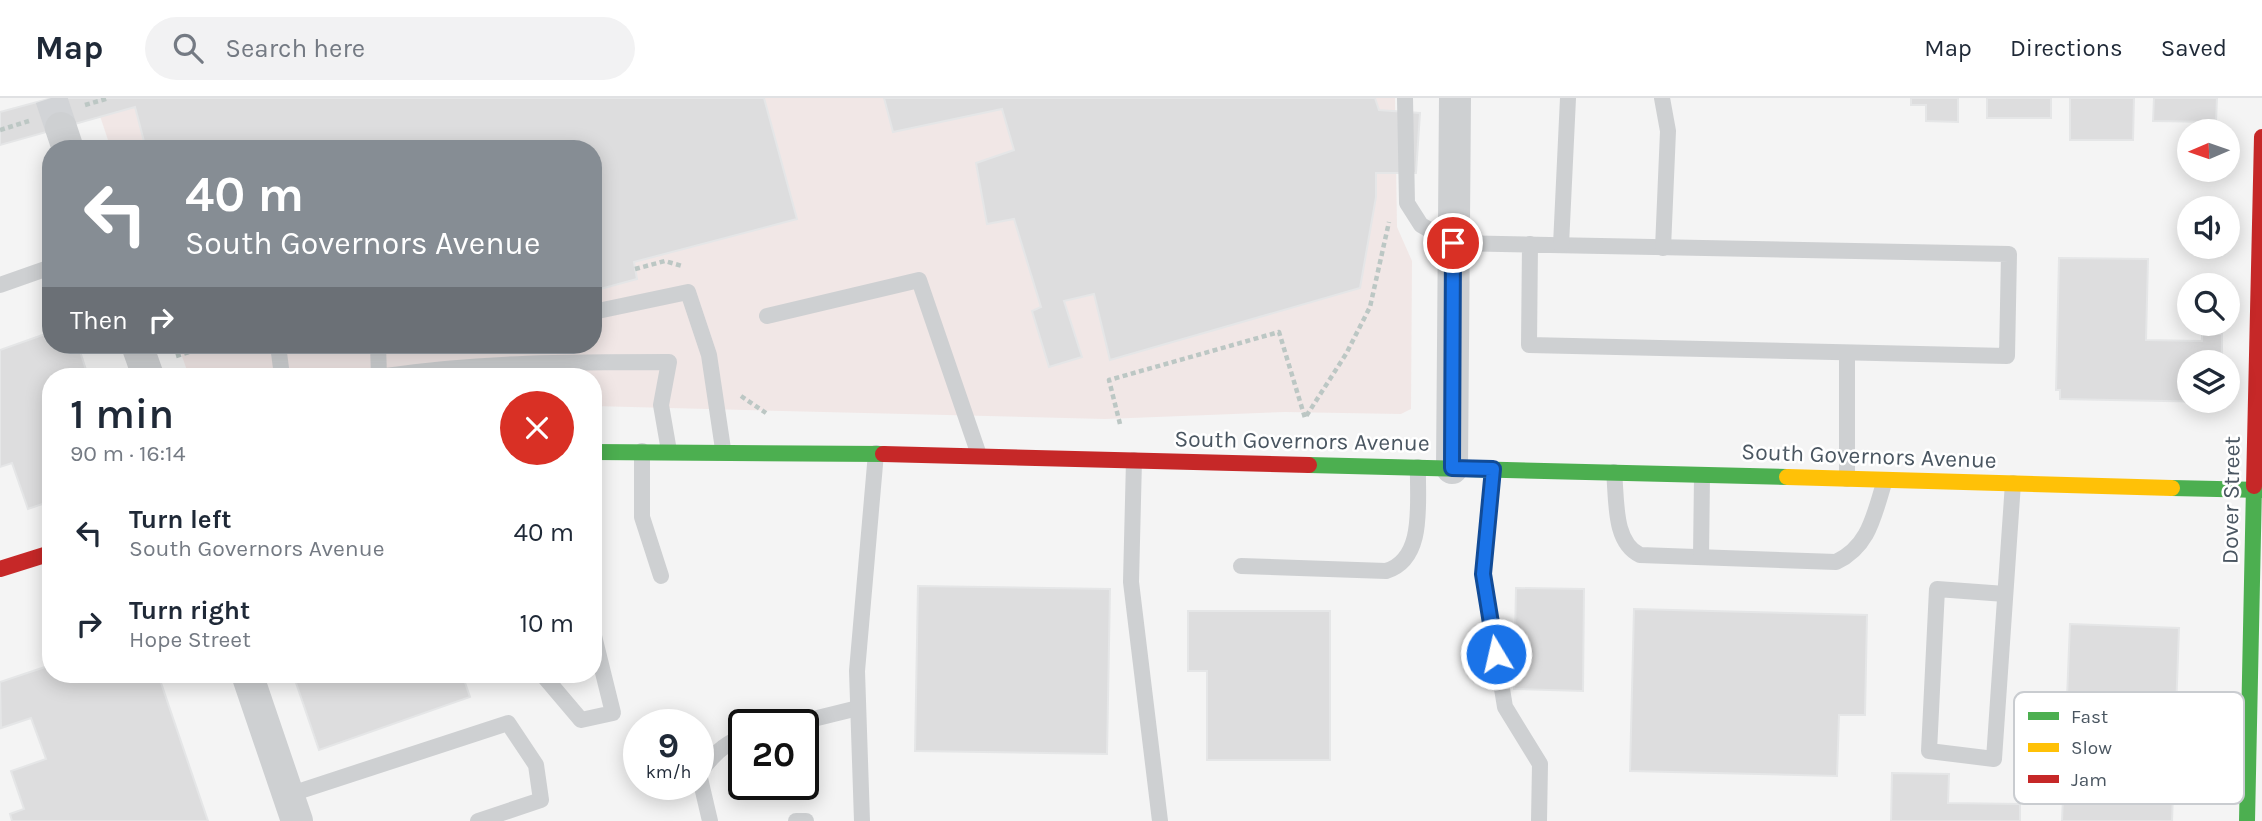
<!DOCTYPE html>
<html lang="en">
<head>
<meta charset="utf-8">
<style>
  body { margin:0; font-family:Karla,sans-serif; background:#f2f2f3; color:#1f2937; height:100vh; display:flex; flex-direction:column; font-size:26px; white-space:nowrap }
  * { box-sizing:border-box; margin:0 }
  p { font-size:23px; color:#747a83 }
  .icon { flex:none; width:38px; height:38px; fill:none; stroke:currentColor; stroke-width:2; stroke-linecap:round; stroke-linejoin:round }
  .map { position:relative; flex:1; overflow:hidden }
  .drawer { position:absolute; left:42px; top:270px; width:560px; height:315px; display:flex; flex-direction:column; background:#fff; border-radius:28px; box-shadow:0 4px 18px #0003 }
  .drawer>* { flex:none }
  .banner { position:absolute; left:42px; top:42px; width:560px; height:214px; border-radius:28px; box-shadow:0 4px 18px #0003; background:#868d94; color:#fff; overflow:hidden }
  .needle { width:46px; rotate:268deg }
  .controls { position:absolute; left:2177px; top:21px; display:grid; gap:14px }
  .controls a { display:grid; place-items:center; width:63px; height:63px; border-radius:50%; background:#fff; box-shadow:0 4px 18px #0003; font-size:35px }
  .speed { position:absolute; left:623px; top:611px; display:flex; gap:14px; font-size:35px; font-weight:700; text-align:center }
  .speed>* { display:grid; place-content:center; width:91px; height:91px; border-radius:50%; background:#fff; box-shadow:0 4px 18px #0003; line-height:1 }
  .speed small { font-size:18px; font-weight:400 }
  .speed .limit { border:4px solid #111; border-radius:10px; background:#fff; color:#111 }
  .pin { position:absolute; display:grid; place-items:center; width:60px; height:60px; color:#fff; margin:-30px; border:4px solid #fff; border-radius:50%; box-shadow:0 2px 7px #0007 }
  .me { position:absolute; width:77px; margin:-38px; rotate:351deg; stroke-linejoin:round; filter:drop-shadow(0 0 5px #0008) }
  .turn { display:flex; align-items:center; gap:24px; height:147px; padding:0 28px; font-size:32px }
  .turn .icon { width:91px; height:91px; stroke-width:2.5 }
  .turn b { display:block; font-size:49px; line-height:60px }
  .then { display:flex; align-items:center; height:66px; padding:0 28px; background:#0003; gap:14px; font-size:26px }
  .round { display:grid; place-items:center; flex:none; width:74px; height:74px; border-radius:37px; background:#f2f2f3 }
  .headline { display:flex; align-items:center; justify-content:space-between; height:119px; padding:0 28px }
  h1 { font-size:42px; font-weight:600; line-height:52px }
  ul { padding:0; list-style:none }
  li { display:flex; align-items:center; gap:21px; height:91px; padding:0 28px }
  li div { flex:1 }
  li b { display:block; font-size:26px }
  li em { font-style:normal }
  header { display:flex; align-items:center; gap:42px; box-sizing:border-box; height:98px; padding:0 35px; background:#fff; border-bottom:2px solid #e0e1e3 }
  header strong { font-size:33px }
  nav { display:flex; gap:38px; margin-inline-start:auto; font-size:24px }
  .search { width:490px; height:63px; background:#f2f2f3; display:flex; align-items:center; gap:18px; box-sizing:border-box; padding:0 24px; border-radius:38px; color:#747a83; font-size:26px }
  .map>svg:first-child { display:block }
</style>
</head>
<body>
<header>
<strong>Map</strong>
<div class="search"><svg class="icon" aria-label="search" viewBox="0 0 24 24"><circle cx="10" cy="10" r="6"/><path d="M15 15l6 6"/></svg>Search here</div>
<nav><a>Map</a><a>Directions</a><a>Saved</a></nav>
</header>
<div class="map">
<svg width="2262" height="723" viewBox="0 0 2262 723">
  <rect width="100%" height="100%" fill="#f4f4f4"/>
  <polygon fill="#f1e7e6" points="94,0 1395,0 1397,129 1412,163 1411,311 1401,316 1285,314 1105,321 746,312 593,308 593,278 189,278 178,247 593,247 593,51 111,51"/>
  <g fill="#ddddde" stroke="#e5e6e7" stroke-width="2">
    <polygon points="52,0 764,0 797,121 634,164 637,181 593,193 593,51 146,51 135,9 0,47 0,14"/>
    <polygon points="884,0 1375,0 1379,12 1420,15 1416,75 1376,75 1376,99 1360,190 1110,262 1094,196 1064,203 1082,259 1049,269 1032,213 1041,209 1014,121 987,126 976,65 1014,52 1002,11 893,34"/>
    <polygon points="1911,0 1958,0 1958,24 1926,23 1926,7 1911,7"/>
    <rect x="1987" y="0" width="64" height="20"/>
    <polygon points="2070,0 2134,0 2133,42 2070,42"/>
    <polygon points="2154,0 2217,0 2216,24 2153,23"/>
    <polygon points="2059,160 2148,161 2146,242 2202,243 2202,236 2222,236 2222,264 2189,264 2189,303 2217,304 2060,301 2060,292 2056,292"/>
    <polygon points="51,234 51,247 78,247 88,278 51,278 51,403 28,411 12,365 0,369 0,252"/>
    <polygon points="918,488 1110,491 1107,656 915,653"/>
    <polygon points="1516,490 1584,491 1583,593 1514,591"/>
    <polygon points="1634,511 1867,517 1865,617 1839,617 1837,678 1630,673"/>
    <polygon points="1188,513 1330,513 1330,662 1207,662 1207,573 1188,573"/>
    <polygon points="2070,526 2179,530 2172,723 2062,723"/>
    <polygon points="51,567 51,576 158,576 208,723 12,723 10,716 24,711 11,673 46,661 31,620 1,630 0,584"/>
    <polygon points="293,576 462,576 470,599 319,652"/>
    <polygon points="1892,675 1949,676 1948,705 2020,706 2020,723 1891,723"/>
  </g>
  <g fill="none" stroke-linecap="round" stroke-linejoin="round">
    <polyline stroke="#d2d4d7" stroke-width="32" stroke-dasharray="32 16" stroke-linecap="butt" points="51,0 61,30"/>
    <g stroke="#bcc7c4" stroke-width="4.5" stroke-dasharray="5 3.5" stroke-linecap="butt">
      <polyline points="85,7 109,0"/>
      <polyline points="0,32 29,23"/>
      <polyline points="635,171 665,163 682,168"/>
      <polyline points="176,258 205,249"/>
      <polyline points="741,298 766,315"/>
      <polyline points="1120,326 1109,282 1279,234 1305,320 1346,256 1370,209 1389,124"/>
    </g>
    <g stroke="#ced0d2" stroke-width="16">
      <polyline points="1405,0 1407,105 1421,127 1453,145 2009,156 2007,258 1529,247 1530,146"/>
      <polyline points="1662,0 1668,33 1663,150"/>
      <polyline points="1561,147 1568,0"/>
      <polyline points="0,187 51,169"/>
      <polyline points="593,214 688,194 709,257 723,351"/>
      <polyline points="767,218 919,182 979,357"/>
      <polyline points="278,247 282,278"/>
      <polyline points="378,247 379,278"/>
      <path d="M386 278C480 264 575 264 669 264L661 307 669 353"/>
      <polyline points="642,353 642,419 661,478"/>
      <polyline points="1134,362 1131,484 1160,723"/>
      <polyline points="1493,371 1483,476 1505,609 1540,666 1539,723"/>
      <path d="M1614 374C1617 402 1613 444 1640 457L1836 464C1870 448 1874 416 1885 382"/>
      <polyline points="1847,381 1847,255"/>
      <polyline points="1701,459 1702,378"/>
      <path d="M1241 468 1386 473C1426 461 1417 403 1418 369"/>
      <polyline points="2005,496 1937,491 1929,653 1994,661 2013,385"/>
      <polyline points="542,576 581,622 613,615 593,534"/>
      <polyline points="793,626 858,610"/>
      <polyline points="288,697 508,625 536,667 541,702 478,723"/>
      <path d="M710 723 699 676C710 660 724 644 744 639"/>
      <polyline points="796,723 806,723"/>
      <polyline points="862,723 857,573 876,355"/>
    </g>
    <g stroke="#ced0d2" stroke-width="32">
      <polyline points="61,30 68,51"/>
      <polyline points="137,247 148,278"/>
      <polyline points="1452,370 1455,0"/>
      <polyline points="247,576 297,723"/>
    </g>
    <g stroke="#4caf50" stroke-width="16">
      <polyline points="593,354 883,356"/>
      <polyline points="1309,367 1787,379"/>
      <polyline points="2172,390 2262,392"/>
      <polyline points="2247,723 2254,388"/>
    </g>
    <polyline stroke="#ffc107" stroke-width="16" points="1787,379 2172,390"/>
    <g stroke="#c62828" stroke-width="16">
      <polyline points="883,356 1309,367"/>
      <polyline points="2254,388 2262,39"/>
      <polyline points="0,471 51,455"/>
    </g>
  </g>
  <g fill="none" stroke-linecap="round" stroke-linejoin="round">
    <defs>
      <polyline id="route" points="1453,145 1452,370 1493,371 1483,476 1496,556"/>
    </defs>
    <use href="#route" stroke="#114b97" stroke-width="18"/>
    <use href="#route" stroke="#1a73e8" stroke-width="12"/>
  </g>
  <g text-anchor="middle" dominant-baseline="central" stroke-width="5" stroke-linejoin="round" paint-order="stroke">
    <g font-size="23" fill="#4a5661" stroke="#fff">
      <text transform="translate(1302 343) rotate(1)">South Governors Avenue</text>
      <text transform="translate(1869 358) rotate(2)">South Governors Avenue</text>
      <text transform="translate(2231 402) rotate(-89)">Dover Street</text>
    </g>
  </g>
  <rect x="2014" y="594" width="230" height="112" rx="10" fill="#fff" stroke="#c9ccd0" stroke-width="2"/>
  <rect x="2028" y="614" width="31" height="8" fill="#4caf50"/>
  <rect x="2028" y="645" width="31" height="9" fill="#ffc107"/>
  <rect x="2028" y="677" width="31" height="8" fill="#c62828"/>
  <g font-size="19" fill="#4a5661">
    <text x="2071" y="625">Fast</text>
    <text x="2071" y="656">Slow</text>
    <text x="2071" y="688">Jam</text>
  </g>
</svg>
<div class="controls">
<a><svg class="needle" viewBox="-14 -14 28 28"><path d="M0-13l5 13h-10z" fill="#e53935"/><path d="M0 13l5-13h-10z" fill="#747a83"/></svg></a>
<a><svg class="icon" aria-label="sound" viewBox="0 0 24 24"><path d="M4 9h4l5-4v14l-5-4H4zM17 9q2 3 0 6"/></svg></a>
<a><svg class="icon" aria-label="search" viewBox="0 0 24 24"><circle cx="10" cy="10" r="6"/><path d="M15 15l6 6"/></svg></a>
<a><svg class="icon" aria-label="layers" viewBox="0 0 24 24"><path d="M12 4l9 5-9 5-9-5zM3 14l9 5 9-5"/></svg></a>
</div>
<div class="speed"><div>9<small>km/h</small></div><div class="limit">20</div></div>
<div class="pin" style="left:1453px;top:145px;background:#d93025"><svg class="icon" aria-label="arrive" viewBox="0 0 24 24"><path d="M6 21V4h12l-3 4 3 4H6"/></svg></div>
<svg class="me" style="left:1496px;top:556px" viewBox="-20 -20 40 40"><circle r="17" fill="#1a73e8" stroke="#fff" stroke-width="3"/><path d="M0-11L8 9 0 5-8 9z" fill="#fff"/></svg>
<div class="banner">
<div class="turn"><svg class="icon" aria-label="left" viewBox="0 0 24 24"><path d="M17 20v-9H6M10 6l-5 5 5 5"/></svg><div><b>40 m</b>South Governors Avenue</div></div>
<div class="then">Then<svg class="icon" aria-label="right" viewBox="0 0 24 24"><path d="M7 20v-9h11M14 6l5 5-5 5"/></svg></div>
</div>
<section class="drawer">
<div class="headline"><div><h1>1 min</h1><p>90 m · 16:14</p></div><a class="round" style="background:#d93025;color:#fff"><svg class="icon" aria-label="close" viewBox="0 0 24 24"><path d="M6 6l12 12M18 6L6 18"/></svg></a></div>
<ul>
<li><svg class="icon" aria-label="left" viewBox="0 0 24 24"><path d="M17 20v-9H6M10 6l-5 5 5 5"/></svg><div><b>Turn left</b><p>South Governors Avenue</p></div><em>40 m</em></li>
<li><svg class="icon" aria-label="right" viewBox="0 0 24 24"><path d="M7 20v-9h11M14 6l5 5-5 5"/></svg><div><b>Turn right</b><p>Hope Street</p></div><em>10 m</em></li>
</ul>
</section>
</div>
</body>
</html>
